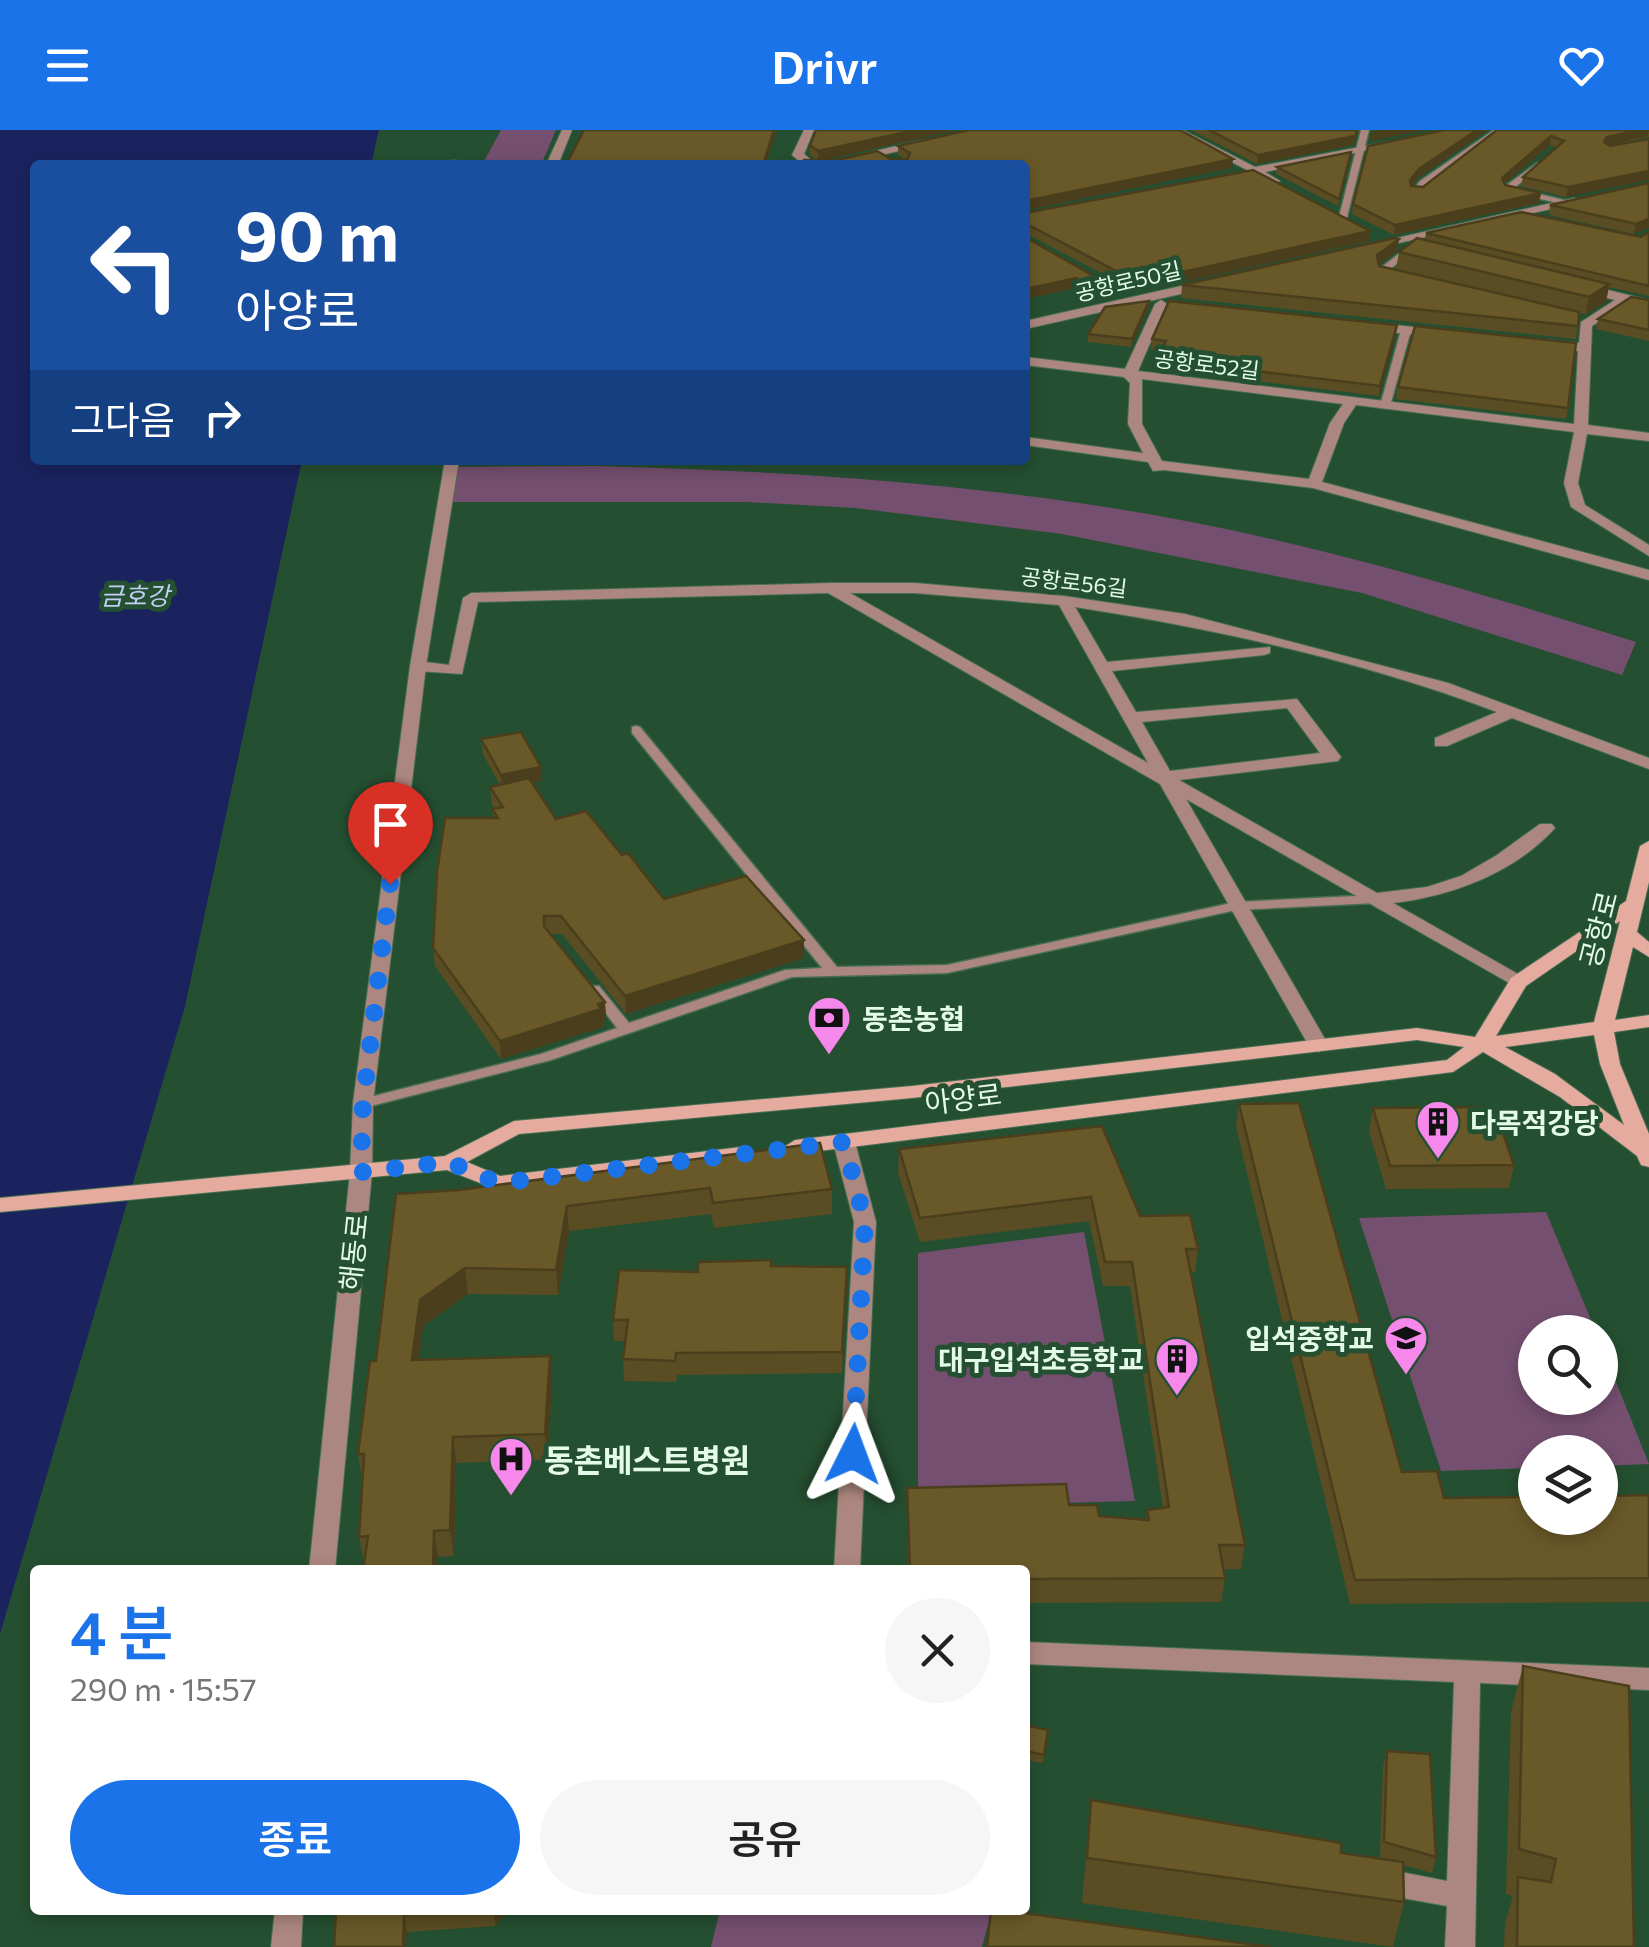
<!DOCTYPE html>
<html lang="ko">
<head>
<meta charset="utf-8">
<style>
  body { margin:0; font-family:Commissioner,"Noto Sans KR",sans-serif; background:#f6f6f6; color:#222; height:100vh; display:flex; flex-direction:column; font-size:38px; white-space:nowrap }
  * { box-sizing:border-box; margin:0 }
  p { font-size:32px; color:#767676 }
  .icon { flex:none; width:55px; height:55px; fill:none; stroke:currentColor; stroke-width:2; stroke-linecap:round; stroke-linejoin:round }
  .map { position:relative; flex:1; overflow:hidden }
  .details { position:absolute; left:30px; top:1435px; width:1000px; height:350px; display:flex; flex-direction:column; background:#fff; border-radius:10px; box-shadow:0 5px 15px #0003 }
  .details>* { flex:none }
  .hud { position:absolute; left:30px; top:30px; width:1000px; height:305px; border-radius:10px; box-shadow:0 5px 15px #0003; background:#1a4fa0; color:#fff; overflow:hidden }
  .buttons { position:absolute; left:1518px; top:1185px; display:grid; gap:20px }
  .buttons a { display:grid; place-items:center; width:100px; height:100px; border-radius:50%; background:#fff; box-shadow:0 5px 15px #0003; font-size:50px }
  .pin { position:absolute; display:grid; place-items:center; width:85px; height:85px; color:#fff; margin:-102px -42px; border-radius:50% 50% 50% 0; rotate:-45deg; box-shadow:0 0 10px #0007 }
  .pin .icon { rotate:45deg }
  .me { position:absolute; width:110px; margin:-55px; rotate:3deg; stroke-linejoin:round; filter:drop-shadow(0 0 8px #0008) }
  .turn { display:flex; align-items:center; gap:35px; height:210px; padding:0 40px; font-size:45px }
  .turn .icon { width:130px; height:130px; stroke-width:2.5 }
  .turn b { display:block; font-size:70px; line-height:85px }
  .then { display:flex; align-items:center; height:95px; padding:0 40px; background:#0003; gap:20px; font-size:38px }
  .round { display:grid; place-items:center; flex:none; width:105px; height:105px; border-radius:52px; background:#f6f6f6 }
  .overview { display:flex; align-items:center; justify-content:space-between; height:170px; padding:0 40px }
  h1 { font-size:60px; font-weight:600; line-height:75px; color:#1a73e8 }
  .button { display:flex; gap:20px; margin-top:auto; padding:20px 40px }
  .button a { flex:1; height:115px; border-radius:60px; background:#1a73e8; color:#fff; font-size:40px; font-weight:600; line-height:115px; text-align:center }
  .button a+a { background:#f6f6f6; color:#222 }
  header { display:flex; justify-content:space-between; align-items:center; height:130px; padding:0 40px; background:#1a73e8; color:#fff; font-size:45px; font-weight:600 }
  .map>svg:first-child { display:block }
</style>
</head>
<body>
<header><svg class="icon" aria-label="menu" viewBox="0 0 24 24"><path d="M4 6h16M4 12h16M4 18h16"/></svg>Drivr<svg class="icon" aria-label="heart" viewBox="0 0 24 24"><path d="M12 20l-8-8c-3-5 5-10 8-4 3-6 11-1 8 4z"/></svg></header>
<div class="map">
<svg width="1649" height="1817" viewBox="0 0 1649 1817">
  <rect width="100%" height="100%" fill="#254f31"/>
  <g fill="#754f70">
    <polygon points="501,0 556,0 541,35 482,35"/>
    <path d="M595 336C759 340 923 350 1086 374 1273 401 1456 455 1636 512L1622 545 1362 463 1062 404 856 378 746 372H446L451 337Z"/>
    <polygon points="1546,1082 1596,1202 1535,1202 1535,1268 1600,1268 1600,1212 1649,1334 1600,1336 1600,1322 1535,1322 1535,1338 1441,1341 1359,1088"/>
    <polygon points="1084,1102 1135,1371 918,1377 918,1123"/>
    <polygon points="720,1780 992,1780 982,1817 711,1817"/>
  </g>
  <polygon fill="#1a235e" points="0,0 379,0 371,35 35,35 35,330 302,330 185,876 0,1504"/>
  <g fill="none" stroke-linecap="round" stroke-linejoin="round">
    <defs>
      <g id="service">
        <polygon points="1361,0 1369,0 1347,87 1343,90 1339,87"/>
        <polygon points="1494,0 1503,0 1426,55 1419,64 1413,64 1412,62 1420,51"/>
        <polygon points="451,31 457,31 458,33 449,35"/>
        <polygon points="1537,33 1540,34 1540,38 1514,58 1568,71 1568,75 1504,61 1504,57"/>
        <polygon points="1410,115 1417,117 1388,141 1394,143 1394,147 1378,144 1378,140"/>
        <polygon points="1406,197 1411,200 1390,276 1381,278 1380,276 1401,200"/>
        <polygon points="636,596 640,597 837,837 947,835 1236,772 1375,765 1382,769 1375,773 1236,780 947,843 792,847 551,930 363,978 358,976 355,973 358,970 541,924 617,898 587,859 589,856 599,856 629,893 785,840 822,838 632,603 632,597"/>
      </g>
      <g id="minor">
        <polygon points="562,0 572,0 558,35 546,35"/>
        <polygon points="804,0 814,0 804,24 817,35 804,35 792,25"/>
        <polygon points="1170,0 1183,0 1255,37 1391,11 1396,14 1265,42 1280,51 1274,54"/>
        <polygon points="1574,68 1578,69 1578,73 1372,119 1366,115"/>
        <polygon points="1208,150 1214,154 1212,157 1025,199 1025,191"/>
        <path d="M1583 154 1649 170V178L1628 173 1592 196 1588 295 1649 303V311L1587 304 1578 353 1585 375 1649 415V426L1571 377 1564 353 1574 302 1356 275 1344 293 1322 352 1649 440V450L1313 358 1164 340 1153 341 1148 332 1025 315V307L1143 323 1128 294 1130 253 1124 247 1025 235V227L1125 239 1155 174 1161 170 1167 174 1138 241 1574 294 1578 221 1548 218 1542 214 1548 210 1579 213 1581 192 1615 170 1579 161 1577 158ZM1142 249 1343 274 1330 293 1309 349 1162 331 1142 294Z"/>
        <polygon points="1369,192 1440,200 1446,204 1440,208 1364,199 1363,196"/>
        <path d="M830 453H915L1064 466 1185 484 1448 553 1649 628V639L1512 588 1447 616H1435V608L1497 582C1362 531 1218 499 1075 477L1107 532 1270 517V523L1264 525 1112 541 1136 582 1297 569 1341 627 1338 631 1179 650 1377 763 1427 757 1461 746 1497 725 1540 694H1552L1555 698C1514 743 1452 766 1393 773L1525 848 1528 852 1518 858 1186 669 1329 916 1319 922 1309 916 1160 654 828 463 478 472 462 544 418 541 410 536 418 531 449 535 463 468 471 463ZM850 463H915L1059 475 1148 633ZM1287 578 1320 623 1170 641 1142 592Z"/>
        <polygon points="844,1005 855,1012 876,1092 860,1440 834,1440 854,1092 833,1012"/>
        <polygon points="1025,1512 1649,1538 1649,1560 1480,1553 1475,1817 1445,1817 1447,1776 1380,1764 1370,1760 1366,1751 1370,1742 1380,1738 1447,1751 1454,1552 1025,1534"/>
      </g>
      <g id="tertiary">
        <polygon points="922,10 926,11 926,15 836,35 815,35"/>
        <polygon points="445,330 459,330 426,536 373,973 372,1042 335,1440 309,1440 350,1042 353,973 410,536"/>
        <polygon points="275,1780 303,1780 301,1817 271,1817"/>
      </g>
      <path id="secondary" d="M1649 711V752L1637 802 1649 812V827L1633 817 1615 890 1649 885V897L1614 902 1620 934 1649 1004V1037L1641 1035 1637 1026 1560 967 1483 922 1453 942 795 1024 784 1017 795 1010 1447 930 1464 917 1417 910 912 968 519 1004 467 1032 500 1046 741 1017 748 1019 752 1024 741 1031 498 1060 447 1040 0 1082V1068L445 1026 514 991 912 956 1417 898 1475 907 1511 848 1626 771 1640 716ZM1620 791 1594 892 1496 906 1526 856ZM1594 905 1600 934 1624 995 1555 944 1505 917Z"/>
    </defs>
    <use href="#service" stroke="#476e52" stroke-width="3"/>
    <use href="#minor" stroke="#476e52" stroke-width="2"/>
    <use href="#tertiary" stroke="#476e52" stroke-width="2"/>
    <use href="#secondary" stroke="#476e52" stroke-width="2"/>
    <use href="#service" fill="#ac877f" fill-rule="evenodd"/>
    <use href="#minor" fill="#ac877f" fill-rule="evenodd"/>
    <use href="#tertiary" fill="#ac877f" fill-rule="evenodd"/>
    <use href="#secondary" fill="#e6ab9f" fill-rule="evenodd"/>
  </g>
  <g fill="#5a4d23">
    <polygon points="816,0 957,0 823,30 905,29 898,25 898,16 1232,38 1025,80 1025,35 816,30 810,24 810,15"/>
    <polygon points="1191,0 1359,0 1353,15 1257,34"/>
    <polygon points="1444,0 1488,0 1418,48 1412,56 1423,57 1497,0 1649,0 1649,7 1609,15 1566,67 1521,56 1523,47 1557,18 1550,15 1504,54 1505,55 1541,63 1539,73 1394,105 1352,84 1353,74"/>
    <polygon points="1351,22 1338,76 1276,44 1277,37"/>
    <polygon points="1649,53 1634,104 1549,85 1550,75"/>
    <polygon points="1025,83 1369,111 1137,162 1025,103"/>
    <polygon points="1649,102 1649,166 1609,157 1606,172 1586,184 1579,183 1576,209 1181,168 1182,155 1399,109 1397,121 1379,135 1396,139 1399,122 1425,110 1426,103 1641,107"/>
    <polygon points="1025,107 1113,167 1096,171 1075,158 1025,169"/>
    <polygon points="1649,170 1649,211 1596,199 1598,189"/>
    <polygon points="1149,171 1148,179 1131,217 1088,212 1088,204"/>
    <polygon points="1397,195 1379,266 1156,239 1157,229 1161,221 1151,220 1152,209"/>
    <polygon points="1398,257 1568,278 1566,289 1396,269"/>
    <polygon points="481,609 541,637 542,651 532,653 556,689 622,725 664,769 804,828 626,884 562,804 550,804 605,872 606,890 602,892 603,897 501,929 435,836 433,818 493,688 492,679 495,679 492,674 490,657 500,655 483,624"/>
    <polygon points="1239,974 1402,1342 1444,1368 1649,1365 1649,1472 1350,1474 1236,997"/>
    <polygon points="1373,978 1514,1035 1509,1058 1386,1059 1369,1002"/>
    <polygon points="1102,996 1140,1086 1198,1119 1195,1142 1190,1142 1245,1415 1241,1439 1223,1439 1225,1448 1221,1472 1025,1473 1025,1440 908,1440 907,1358 1069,1375 1099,1386 1146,1390 1147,1380 1163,1378 1130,1156 1103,1156 1089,1091 920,1112 898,1043 899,1019"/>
    <polygon points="832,1059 832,1084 714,1098 711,1084 569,1101 558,1165 468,1164 423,1196 419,1229 552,1251 548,1330 456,1333 454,1426 438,1427 438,1440 363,1440 364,1433 359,1407 362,1350 358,1324 376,1231 459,1060"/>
    <polygon points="771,1136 847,1137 842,1243 677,1245 676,1252 624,1251 623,1229 625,1211 614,1211 613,1190 698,1142"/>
    <polygon points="1523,1536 1634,1817 1504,1817 1505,1793 1513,1766 1506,1764 1511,1582"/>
    <polygon points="1025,1595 1048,1600 1043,1633 1025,1630"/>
    <polygon points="1387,1621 1436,1727 1432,1743 1403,1735 1404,1772 1393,1817 1082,1773 1091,1670 1341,1723 1380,1728 1383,1637"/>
    <polygon points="336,1780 508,1780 496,1796 407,1802"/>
  </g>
  <g fill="#4a3e1d">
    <polygon points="774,0 777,0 766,35 763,35"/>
    <polygon points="916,0 957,0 818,31 818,21"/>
    <polygon points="1359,0 1353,15 1257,34 1258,25"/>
    <polygon points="1383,0 1427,0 1370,11 1371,2"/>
    <polygon points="1477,0 1488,0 1418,48 1409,60 1410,50 1419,39"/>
    <polygon points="1638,0 1649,0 1648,6 1605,16 1604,12 1607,7"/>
    <polygon points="1551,6 1550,15 1500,57 1502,48"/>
    <polygon points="1233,29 1232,38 1025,80 1025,71"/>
    <polygon points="1649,41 1649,50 1566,67 1568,57"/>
    <polygon points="1541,63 1539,73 1394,105 1395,95"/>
    <polygon points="1649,89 1649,98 1634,104 1636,94"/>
    <polygon points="1370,101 1369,111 1137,162 1137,152"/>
    <polygon points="1399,109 1397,121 1376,137 1377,125"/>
    <polygon points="1076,148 1075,158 1025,169 1026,159"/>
    <polygon points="1609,154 1606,172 1586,184 1589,167"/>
    <polygon points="1113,157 1113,167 1096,171 1097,161"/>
    <polygon points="1149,171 1148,179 1131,217 1132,209"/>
    <polygon points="1397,195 1396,205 1379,266 1380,256"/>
    <polygon points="541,637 542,651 502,659 501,645"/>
    <polygon points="804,810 804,828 626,884 625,866"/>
    <polygon points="605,872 606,890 602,892 603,897 501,929 500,911"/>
    <polygon points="567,1076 569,1101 558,1165 556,1140"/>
    <polygon points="847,1137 846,1158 842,1243 842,1222"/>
    <polygon points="465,1138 468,1164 423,1196 416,1255 412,1230 420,1170"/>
    <polygon points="550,1226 552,1251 548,1330 545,1304"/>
    <polygon points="453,1307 456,1333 454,1426 450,1400"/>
    <polygon points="434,1401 438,1427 438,1440 433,1440"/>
    <polygon points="493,1780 508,1780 496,1796"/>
    <polygon points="404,1785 407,1802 406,1817 403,1817"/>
  </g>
  <g fill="#695929" stroke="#4a3e1d" stroke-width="2.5">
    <polygon points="584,0 774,0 763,35 566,35"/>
    <polygon points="816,0 916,0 818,21 810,15"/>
    <polygon points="969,0 1180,0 1233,29 1025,71 1025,35 802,35 804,30 837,30 877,21 891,29 907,30 910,23 898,16"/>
    <polygon points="1209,0 1357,0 1355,6 1258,25"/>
    <polygon points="1444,0 1477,0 1419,39 1410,50 1411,56 1423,57 1497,0 1638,0 1607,7 1604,12 1610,16 1649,9 1649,41 1568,57 1523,47 1564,11 1551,6 1502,48 1505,55 1541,63 1395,95 1353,74 1368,16"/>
    <polygon points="1351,22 1339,69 1277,37"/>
    <polygon points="1253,40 1370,101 1137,152 1025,93 1025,83"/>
    <polygon points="1649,53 1649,89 1636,94 1550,75"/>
    <polygon points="1521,82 1641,107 1649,102 1649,156 1426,103"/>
    <polygon points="1025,107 1113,157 1097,161 1076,148 1026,159"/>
    <polygon points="1395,108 1399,109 1377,125 1379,136 1579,182 1578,196 1182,155"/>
    <polygon points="1417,108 1609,154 1589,167 1399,122"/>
    <polygon points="1631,167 1649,170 1649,200 1598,189"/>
    <polygon points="1149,171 1132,209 1088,204 1105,177"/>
    <polygon points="1169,171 1397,195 1380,256 1157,229 1166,211 1152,209"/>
    <polygon points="1415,196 1576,213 1568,278 1398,257"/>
    <polygon points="521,602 541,637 501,645 481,609"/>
    <polygon points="529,648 556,689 586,681 622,725 628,723 664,769 746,746 804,810 625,866 561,786 544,786 544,796 605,872 598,874 601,879 500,911 433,818 437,742 445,688 498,688 492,679 503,677 490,657"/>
    <polygon points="1299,973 1402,1342 1437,1341 1444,1368 1535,1367 1535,1388 1600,1388 1600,1366 1649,1365 1649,1448 1355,1450 1239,974"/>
    <polygon points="1494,977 1514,1035 1390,1036 1373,978"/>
    <polygon points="1102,996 1140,1086 1190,1085 1198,1119 1186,1119 1245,1415 1219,1415 1225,1448 1025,1449 1025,1440 910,1440 907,1358 1066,1354 1069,1375 1097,1375 1099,1386 1149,1390 1147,1380 1169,1377 1132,1132 1105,1132 1091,1067 920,1088 899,1019"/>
    <polygon points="820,1013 832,1059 713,1073 710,1058 567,1076 556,1140 465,1138 420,1170 412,1230 550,1226 545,1304 453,1307 450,1400 434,1401 433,1440 363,1440 368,1406 359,1407 364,1324 358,1324 370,1231 376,1231 396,1064 459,1060"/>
    <polygon points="771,1130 771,1136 847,1137 842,1222 676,1223 675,1231 623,1229 628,1190 613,1190 619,1140 698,1142 698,1132"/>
    <polygon points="1523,1536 1629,1556 1634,1817 1517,1817 1518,1747 1551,1752 1556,1729 1519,1719"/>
    <polygon points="1025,1595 1048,1600 1044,1625 1025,1621"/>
    <polygon points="1387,1621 1430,1624 1436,1727 1384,1712"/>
    <polygon points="1091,1670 1341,1713 1341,1723 1403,1732 1404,1772 1087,1728"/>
    <polygon points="336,1780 471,1780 404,1785 403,1817 334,1817"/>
    <polygon points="991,1780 1001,1780 1271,1817 987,1817"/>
  </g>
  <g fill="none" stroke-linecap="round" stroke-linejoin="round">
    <polyline stroke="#1a73e8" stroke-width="18" stroke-dasharray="0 32.4" points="390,754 363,973 361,1042 449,1032 498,1053 844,1012 865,1092 853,1324"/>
  </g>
  <defs>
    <symbol id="bank-pin" viewBox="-11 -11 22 30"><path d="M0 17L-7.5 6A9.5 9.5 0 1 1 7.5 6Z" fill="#f788eb" stroke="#254f31"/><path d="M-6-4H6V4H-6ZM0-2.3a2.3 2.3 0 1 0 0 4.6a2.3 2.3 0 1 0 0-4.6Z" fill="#111"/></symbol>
    <symbol id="building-pin" viewBox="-11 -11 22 30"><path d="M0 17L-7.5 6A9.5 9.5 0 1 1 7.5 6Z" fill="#f788eb" stroke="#254f31"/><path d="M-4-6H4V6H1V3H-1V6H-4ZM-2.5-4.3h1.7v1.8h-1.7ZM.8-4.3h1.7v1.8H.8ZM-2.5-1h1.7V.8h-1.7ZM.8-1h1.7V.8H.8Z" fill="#111"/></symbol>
    <symbol id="school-pin" viewBox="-11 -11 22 30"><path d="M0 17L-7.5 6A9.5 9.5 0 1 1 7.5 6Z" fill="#f788eb" stroke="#254f31"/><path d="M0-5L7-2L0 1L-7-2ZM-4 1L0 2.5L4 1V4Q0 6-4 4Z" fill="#111"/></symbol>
    <symbol id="hospital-pin" viewBox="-11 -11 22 30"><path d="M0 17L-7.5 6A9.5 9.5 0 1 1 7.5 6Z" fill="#f788eb" stroke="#254f31"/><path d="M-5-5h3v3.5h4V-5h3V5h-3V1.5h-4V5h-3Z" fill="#111"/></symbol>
  </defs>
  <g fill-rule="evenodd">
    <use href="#bank-pin" x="804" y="863" width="50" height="68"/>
    <use href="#building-pin" x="1413" y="967" width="50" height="68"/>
    <use href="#school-pin" x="1381" y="1183" width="50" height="68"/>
    <use href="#building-pin" x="1152" y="1204" width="50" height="68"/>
    <use href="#hospital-pin" x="486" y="1304" width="50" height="68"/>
  </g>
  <g text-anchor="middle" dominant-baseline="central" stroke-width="10" stroke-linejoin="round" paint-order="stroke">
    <g font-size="22" fill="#e3fbe8" stroke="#254f31">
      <text transform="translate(1128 151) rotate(-13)">공항로50길</text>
      <text transform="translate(1207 234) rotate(7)">공항로52길</text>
      <text transform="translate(1074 452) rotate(7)">공항로56길</text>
    </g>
    <g font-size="25" font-style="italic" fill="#c2cef4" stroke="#254f31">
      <text x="135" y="465">금호강</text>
    </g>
    <g font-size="28" fill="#e3fbe8" stroke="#254f31">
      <text transform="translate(1598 799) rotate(-76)">공항로</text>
      <text transform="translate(963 968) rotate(-7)">아양로</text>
      <text transform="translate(353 1122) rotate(-84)">해동로</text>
    </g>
    <g font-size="28" font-weight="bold" fill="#e3fbe8" stroke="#254f31" text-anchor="start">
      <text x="862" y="888">동촌농협</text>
      <text x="1470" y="992">다목적강당</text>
      <text x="1374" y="1208" text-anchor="end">입석중학교</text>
      <text x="1144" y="1229" text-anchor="end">대구입석초등학교</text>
    </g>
    <g font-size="32" font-weight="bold" fill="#e3fbe8" stroke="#254f31" text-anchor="start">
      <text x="544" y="1329">동촌베스트병원</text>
    </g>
  </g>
</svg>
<div class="buttons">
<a><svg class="icon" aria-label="search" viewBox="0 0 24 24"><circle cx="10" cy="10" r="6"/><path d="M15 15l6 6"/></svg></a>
<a><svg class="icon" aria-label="layers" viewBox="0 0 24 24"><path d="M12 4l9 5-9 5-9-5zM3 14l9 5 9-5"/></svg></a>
</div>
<div class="pin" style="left:390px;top:754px;background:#d93025"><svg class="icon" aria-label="arrive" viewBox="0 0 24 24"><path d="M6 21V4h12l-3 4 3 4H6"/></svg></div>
<svg class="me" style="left:853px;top:1324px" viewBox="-20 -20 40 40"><path d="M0-17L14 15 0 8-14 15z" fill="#1a73e8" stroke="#fff" stroke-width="4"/></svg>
<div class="hud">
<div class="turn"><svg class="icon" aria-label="left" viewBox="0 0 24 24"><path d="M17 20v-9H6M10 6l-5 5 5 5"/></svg><div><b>90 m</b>아양로</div></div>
<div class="then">그다음<svg class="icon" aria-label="right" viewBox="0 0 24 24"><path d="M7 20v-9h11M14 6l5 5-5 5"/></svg></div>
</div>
<section class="details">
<div class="overview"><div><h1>4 분</h1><p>290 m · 15:57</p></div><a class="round"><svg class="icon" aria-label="close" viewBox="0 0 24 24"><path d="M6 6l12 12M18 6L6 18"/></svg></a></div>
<div class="button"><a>종료</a><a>공유</a></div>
</section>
</div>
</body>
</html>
